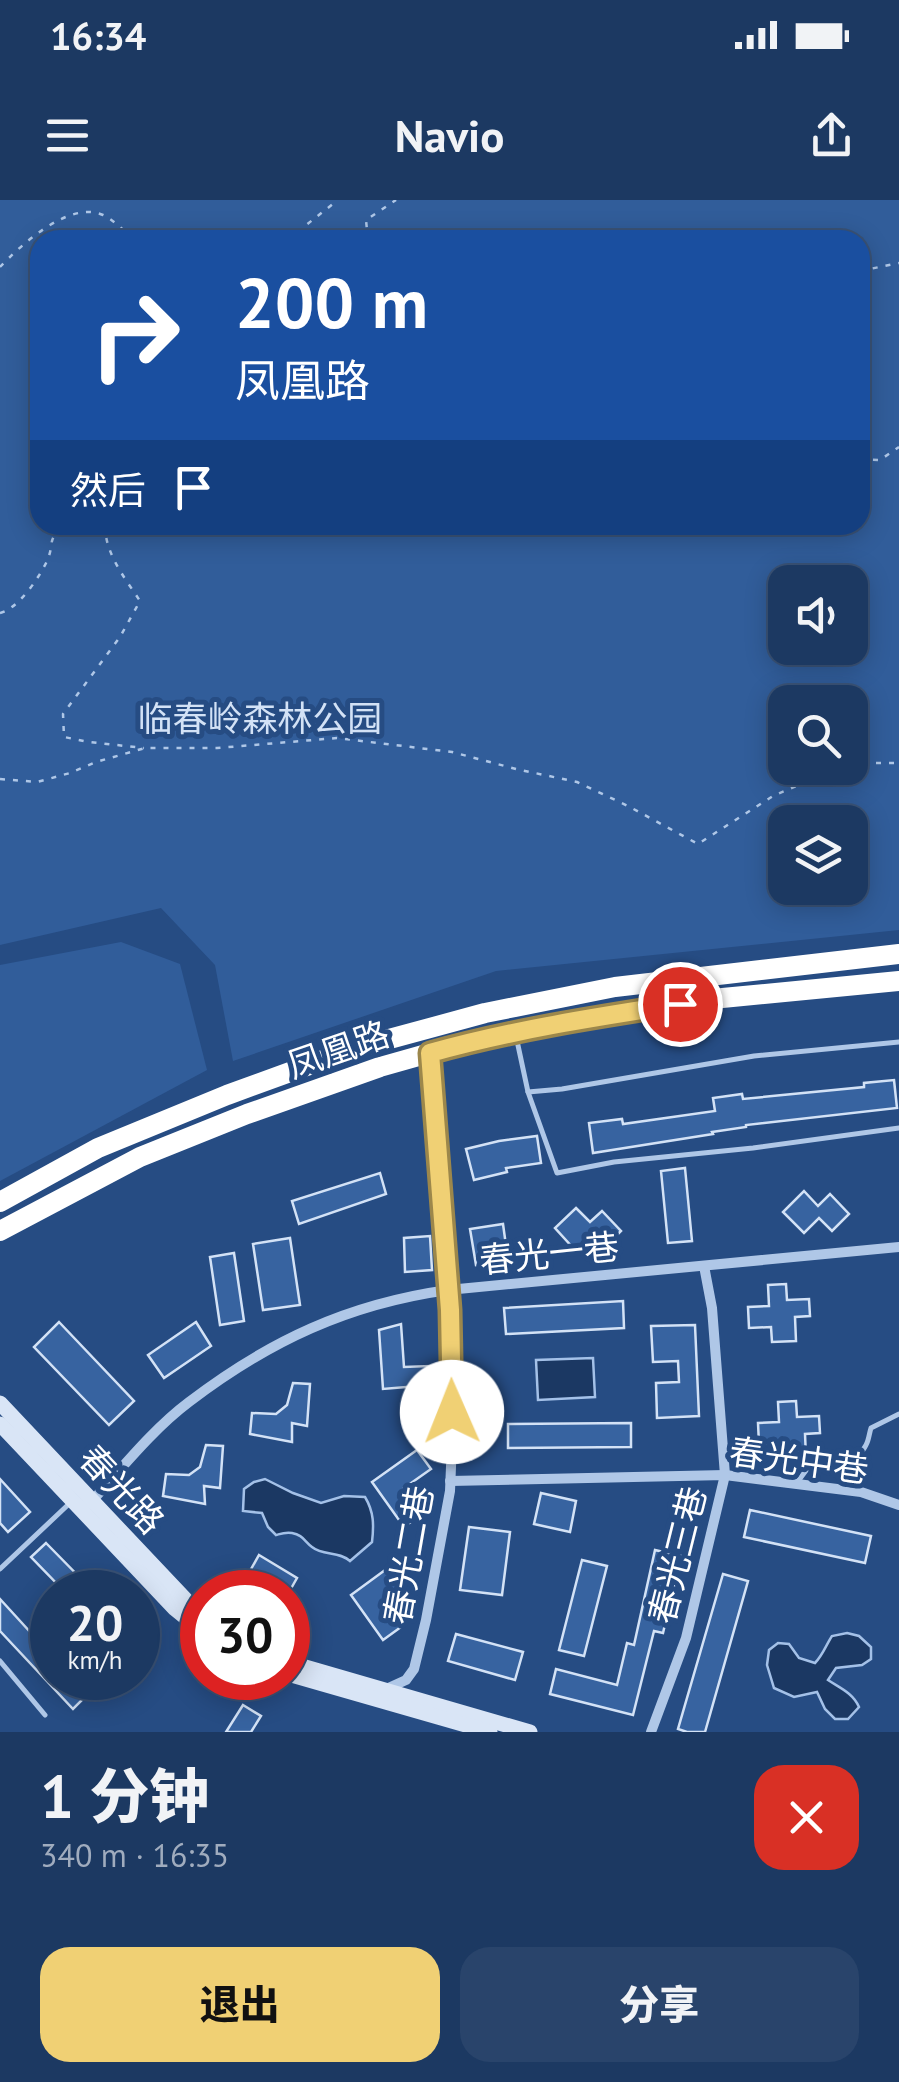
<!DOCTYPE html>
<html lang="zh">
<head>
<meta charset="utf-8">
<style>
  body { margin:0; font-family:"PT Sans","Noto Sans SC",sans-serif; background:#29446b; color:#f1f3f6; height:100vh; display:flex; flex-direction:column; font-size:38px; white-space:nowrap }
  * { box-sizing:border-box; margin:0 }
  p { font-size:32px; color:#a0acbe }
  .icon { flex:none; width:55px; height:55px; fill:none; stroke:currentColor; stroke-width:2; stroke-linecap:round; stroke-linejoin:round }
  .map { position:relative; height:1532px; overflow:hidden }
  .panel { display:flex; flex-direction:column; background:#1c3962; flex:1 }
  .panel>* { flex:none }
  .hud { position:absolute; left:30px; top:30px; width:840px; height:305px; border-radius:30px; box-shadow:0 5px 25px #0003,0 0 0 2px #3a5377; background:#1a4fa0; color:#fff; overflow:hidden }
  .fabs { position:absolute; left:768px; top:365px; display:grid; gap:20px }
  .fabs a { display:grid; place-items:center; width:100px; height:100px; border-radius:20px; background:#1c3962; box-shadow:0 5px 25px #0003,0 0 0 2px #3a5377; font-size:50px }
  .speed { position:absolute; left:30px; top:1370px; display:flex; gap:20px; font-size:50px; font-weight:700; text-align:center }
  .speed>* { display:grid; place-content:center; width:130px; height:130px; border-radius:50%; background:#1c3962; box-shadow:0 5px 25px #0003,0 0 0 2px #3a5377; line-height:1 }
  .speed small { font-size:25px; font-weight:400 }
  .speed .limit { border:15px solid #d22; background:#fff; color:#111 }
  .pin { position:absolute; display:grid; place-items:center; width:85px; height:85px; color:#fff; margin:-42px; border:5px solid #fff; border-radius:50%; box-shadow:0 2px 10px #0007 }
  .me { position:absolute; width:110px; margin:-55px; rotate:359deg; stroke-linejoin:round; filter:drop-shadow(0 0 8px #0008) }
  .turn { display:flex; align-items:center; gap:35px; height:210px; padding:0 40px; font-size:45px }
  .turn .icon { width:130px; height:130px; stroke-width:2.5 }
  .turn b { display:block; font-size:70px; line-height:85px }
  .then { display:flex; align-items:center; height:95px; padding:0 40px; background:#0003; gap:20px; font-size:38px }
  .round { display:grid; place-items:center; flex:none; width:105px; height:105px; border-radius:30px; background:#29446b }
  .summary { display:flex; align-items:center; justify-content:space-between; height:170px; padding:0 40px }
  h1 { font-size:60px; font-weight:800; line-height:75px }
  .primary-button { display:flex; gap:20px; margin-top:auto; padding:20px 40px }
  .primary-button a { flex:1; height:115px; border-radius:30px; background:#f0d074; color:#111; font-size:40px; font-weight:800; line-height:115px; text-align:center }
  .primary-button a+a { background:#29446b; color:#f1f3f6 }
  .status { display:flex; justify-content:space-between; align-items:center; height:70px; padding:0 50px; background:#1c3962; direction:ltr }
  .status svg { height:28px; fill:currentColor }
  header { display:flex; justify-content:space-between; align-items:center; height:130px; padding:0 40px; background:#1c3962; font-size:45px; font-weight:800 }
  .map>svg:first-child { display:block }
</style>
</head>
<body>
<div class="status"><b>16:34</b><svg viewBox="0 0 49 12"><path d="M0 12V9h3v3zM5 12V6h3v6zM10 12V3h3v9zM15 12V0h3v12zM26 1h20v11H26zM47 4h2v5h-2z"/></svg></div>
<header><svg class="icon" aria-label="menu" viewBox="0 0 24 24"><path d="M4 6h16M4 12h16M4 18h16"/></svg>Navio<svg class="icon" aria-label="share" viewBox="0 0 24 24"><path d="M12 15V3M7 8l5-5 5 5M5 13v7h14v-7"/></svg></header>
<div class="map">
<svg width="899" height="1532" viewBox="0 0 899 1532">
  <rect width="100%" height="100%" fill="#264c83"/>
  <g fill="#315d9a" fill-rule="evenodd">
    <path d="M0 0H899V730L496 771 233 861 215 765 161 708 0 745ZM40 40H860V325H40ZM785 382H850V448H785ZM785 502H850V568H785ZM785 622H850V688H785Z"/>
    <polygon points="121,742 180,764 207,870 0,981 0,765"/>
  </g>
  <g fill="#1b3863" stroke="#a4c1e8" stroke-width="2.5">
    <polygon points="593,1158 595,1197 538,1200 536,1160"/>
    <path d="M265 1279 293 1293 321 1303 344 1296 365 1297C374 1312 374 1325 372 1342L350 1361C339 1351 323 1356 312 1347 304 1341 303 1335 292 1333 285 1332 283 1333 276 1335L268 1327 262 1313 243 1311 244 1289 254 1282Z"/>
    <path d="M847 1433 859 1436 871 1447V1459L862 1465 836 1468 828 1480C840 1488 853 1493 859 1507L848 1519H835L825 1509 817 1492 794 1497 774 1488 767 1465 769 1450 778 1443 789 1444 799 1458 815 1463C823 1455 826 1445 832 1436Z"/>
  </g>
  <g fill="#3763a0" stroke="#d3e2f6" stroke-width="2.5">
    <polygon points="894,880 897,908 746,925 746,927 712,932 713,934 593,953 589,923 622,919 623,924 715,911 713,898 742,894 743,899 864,887 864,883"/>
    <polygon points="537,936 541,963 506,968 507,972 474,980 466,949 499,941"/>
    <polygon points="685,968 692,1041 668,1043 661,971"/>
    <polygon points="380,973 386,994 299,1024 292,1001"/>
    <polygon points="804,991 818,1006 830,994 849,1014 832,1031 819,1018 804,1033 783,1012"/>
    <polygon points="576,1008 590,1022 602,1011 621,1031 604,1048 591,1035 575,1050 555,1028"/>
    <polygon points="503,1024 508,1060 476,1065 470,1029"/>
    <polygon points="430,1036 432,1070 405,1072 404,1038"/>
    <polygon points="290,1038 300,1105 263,1110 253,1044"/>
    <polygon points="234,1053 244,1121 220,1125 210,1057"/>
    <polygon points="786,1084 787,1100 809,1099 810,1116 795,1117 796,1141 772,1142 771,1127 749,1128 748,1107 769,1106 768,1085"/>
    <polygon points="623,1101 624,1128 506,1134 504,1108"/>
    <polygon points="59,1122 134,1201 109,1225 34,1147"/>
    <polygon points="196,1122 211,1146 164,1178 148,1155"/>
    <polygon points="401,1124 404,1167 430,1166 430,1185 383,1189 379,1130"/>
    <polygon points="695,1125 699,1216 657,1218 656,1183 679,1182 678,1161 653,1162 651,1126"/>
    <polygon points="293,1183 310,1184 307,1226 292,1223 292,1242 250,1234 252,1213 276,1214 287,1205"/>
    <polygon points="796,1201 797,1217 819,1216 820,1233 805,1234 806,1257 782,1258 781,1243 759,1244 758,1223 779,1222 778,1202"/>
    <polygon points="631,1223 631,1247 508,1248 508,1224"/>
    <polygon points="206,1245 223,1246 220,1288 204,1286 205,1304 163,1296 166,1274 189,1275 200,1267"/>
    <polygon points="417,1250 431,1269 404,1288 422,1314 404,1327 372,1282"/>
    <polygon points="0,1279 30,1312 8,1332 0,1323"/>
    <polygon points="541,1293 576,1301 570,1332 534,1324"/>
    <polygon points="750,1310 871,1336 865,1363 744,1337"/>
    <polygon points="469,1327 510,1332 502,1395 460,1390"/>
    <polygon points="46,1343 94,1392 65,1392 31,1357"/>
    <polygon points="655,1350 681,1356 663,1433 654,1431 633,1515 550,1494 556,1469 617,1485 627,1443 634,1445"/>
    <polygon points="259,1355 297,1378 289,1392 270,1392 246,1378"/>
    <polygon points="582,1360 607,1366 584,1456 559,1450"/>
    <polygon points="396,1362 409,1381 382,1401 401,1427 383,1440 351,1395"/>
    <polygon points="723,1374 748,1381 705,1532 687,1532 678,1529"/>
    <polygon points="0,1399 52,1456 52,1478 73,1478 88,1494 73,1509 0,1431"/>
    <polygon points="456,1434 523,1452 515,1480 448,1461"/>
    <polygon points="243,1505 261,1516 251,1532 226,1532"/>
  </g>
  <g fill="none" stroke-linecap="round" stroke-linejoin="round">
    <g stroke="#afc7e7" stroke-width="2.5" stroke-dasharray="5 8" stroke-linecap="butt">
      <polyline points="287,40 338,0"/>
      <polyline points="368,40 366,20 396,0"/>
      <path d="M0 67C21 45 69 0 103 15 114 20 125 32 135 40"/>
      <polyline points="860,71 899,63"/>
      <polyline points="860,259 880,260 899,247"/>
      <path d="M105 325C105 354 125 378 140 401L120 437 63 514 64 537 89 542 144 548"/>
      <path d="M0 413C18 409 39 378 47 361 55 343 46 342 63 325"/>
      <polyline points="850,563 899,563"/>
      <polyline points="0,579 37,582 70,573 96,562 145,548 217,548 337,538 452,552 516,569 577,582 628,606 698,644 773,596 838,568"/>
    </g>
    <g stroke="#afc7e7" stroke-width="5">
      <polyline points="516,836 528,892 562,889 754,856 899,842"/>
      <polyline points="528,892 557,973 614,962 753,948 899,928"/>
      <path d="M796 1284 810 1265C829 1265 857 1265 866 1245 869 1240 869 1234 871 1228L899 1214"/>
      <polyline points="0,1369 71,1302"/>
      <polyline points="0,1461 45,1515"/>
    </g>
    <g stroke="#afc7e7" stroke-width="10">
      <polyline points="450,1281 725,1275 861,1292 899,1305"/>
      <path d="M92 1301C122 1268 153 1229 189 1202 269 1141 348 1104 448 1090L899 1047"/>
      <polyline points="384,1490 406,1480 414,1469 426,1420 450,1291 452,1242 450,1111 430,853"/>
      <polyline points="651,1532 686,1438 725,1275 712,1108 704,1066"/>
    </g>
    <g stroke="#d9e5f6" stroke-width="15">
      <polyline points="0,1203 186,1400 202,1413"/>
      <polyline points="0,1224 175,1409 202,1431"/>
      <polyline points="288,1462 530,1532"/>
      <polyline points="288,1474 490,1532"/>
    </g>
    <g stroke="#fff" stroke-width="20">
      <polyline points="0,1002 98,948 227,895 356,848 485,813 615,787 899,754"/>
      <polyline points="0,1031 140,957 247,914 380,867 472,841 583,819 712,799 899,781"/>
    </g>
  </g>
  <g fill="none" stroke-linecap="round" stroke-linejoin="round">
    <defs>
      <path id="route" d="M452 1212 450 1110 430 853C512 830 596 817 680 804"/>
    </defs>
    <use href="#route" stroke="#9c874b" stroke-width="25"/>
    <use href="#route" stroke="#f0d074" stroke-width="18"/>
  </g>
  <g text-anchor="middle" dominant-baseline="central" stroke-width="10" stroke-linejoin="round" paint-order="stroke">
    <g font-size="35" fill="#d3e2f6" stroke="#264c83">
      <text x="260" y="518">临春岭森林公园</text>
    </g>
    <g font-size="35" fill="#fff" stroke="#264c83">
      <text transform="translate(338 849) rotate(-19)">凤凰路</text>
      <text transform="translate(549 1053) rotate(-6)">春光一巷</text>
      <text transform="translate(799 1260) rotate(8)">春光中巷</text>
      <text transform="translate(122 1289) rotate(47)">春光路</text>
      <text transform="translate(408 1355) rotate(-80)">春光二巷</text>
      <text transform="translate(677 1355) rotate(-76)">春光三巷</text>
    </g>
  </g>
</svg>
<div class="fabs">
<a><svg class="icon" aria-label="sound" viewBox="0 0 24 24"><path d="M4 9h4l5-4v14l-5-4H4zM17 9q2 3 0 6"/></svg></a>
<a><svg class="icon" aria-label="search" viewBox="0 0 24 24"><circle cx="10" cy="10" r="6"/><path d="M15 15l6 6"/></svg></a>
<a><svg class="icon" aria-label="layers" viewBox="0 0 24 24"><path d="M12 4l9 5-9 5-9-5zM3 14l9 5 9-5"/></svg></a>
</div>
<div class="speed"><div>20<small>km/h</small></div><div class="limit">30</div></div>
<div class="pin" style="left:680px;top:804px;background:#d93025"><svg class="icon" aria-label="arrive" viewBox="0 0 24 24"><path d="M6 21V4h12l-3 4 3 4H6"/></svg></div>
<svg class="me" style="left:452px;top:1212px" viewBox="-20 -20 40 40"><circle r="19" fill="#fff"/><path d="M0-13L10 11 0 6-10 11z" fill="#f0d074"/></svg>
<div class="hud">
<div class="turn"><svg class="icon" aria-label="right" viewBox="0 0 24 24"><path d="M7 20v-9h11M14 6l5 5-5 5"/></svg><div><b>200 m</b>凤凰路</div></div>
<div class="then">然后<svg class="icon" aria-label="arrive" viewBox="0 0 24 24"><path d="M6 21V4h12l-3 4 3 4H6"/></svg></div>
</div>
</div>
<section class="panel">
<div class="summary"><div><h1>1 分钟</h1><p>340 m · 16:35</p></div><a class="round" style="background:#d93025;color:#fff"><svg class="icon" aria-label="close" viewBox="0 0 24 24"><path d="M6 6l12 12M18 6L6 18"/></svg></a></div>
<div class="primary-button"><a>退出</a><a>分享</a></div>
</section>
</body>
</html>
